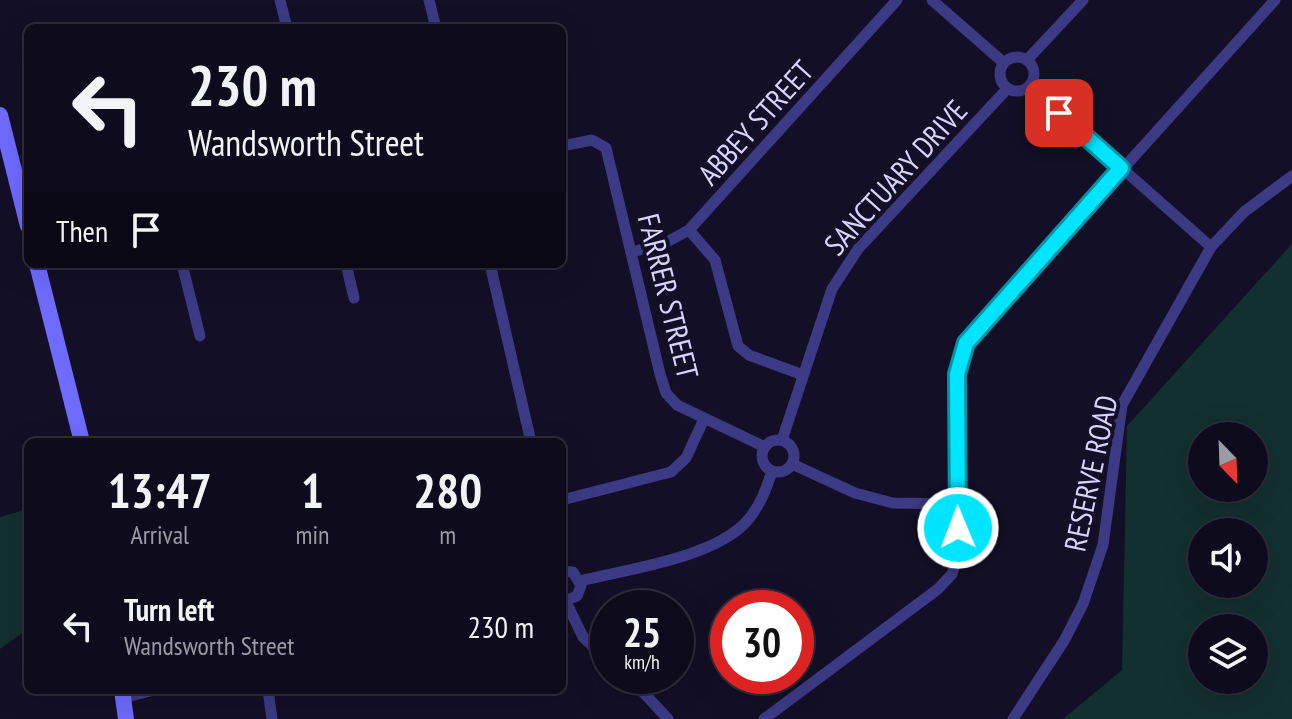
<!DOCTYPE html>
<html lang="en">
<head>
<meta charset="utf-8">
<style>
  body { margin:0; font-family:"PT Sans Narrow",sans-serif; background:#171425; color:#f1f3f6; height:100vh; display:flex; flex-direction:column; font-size:30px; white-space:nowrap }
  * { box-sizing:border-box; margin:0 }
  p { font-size:26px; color:#9b9ba3 }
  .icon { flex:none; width:44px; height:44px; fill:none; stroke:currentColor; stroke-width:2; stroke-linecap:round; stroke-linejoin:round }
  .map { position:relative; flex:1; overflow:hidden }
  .side { position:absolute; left:24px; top:438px; width:542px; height:256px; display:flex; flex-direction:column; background:#0e0b1c; border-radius:12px; box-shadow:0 8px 32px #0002,0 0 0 2px #2e2b3b }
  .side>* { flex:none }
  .top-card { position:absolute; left:24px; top:24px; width:542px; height:244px; border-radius:12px; box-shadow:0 8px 32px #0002,0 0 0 2px #2e2b3b; background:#0e0b1c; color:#f1f3f6; overflow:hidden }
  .needle { width:52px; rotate:157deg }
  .controls { position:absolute; left:1188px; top:422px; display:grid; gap:16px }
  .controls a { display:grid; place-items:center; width:80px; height:80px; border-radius:50%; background:#0e0b1c; box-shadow:0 8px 32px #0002,0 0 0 2px #2e2b3b; font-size:40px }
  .speed { position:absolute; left:590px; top:590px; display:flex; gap:16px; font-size:40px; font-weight:700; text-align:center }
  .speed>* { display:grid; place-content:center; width:104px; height:104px; border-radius:50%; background:#0e0b1c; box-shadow:0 8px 32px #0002,0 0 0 2px #2e2b3b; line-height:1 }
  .speed small { font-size:20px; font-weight:400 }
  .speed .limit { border:12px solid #d22; background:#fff; color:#111 }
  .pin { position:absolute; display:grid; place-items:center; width:68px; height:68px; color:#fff; margin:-34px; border-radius:16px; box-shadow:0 4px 12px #0006 }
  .me { position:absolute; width:88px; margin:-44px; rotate:359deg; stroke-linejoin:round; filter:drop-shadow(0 0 6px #0008) }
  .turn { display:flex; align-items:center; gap:28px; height:168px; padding:0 32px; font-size:36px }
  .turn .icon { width:104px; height:104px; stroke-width:2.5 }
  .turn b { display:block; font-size:56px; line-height:68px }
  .then { display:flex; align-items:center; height:76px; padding:0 32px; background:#0003; gap:16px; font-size:30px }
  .eta { display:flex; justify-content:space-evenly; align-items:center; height:136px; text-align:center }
  .eta b { font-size:48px; font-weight:600; line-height:56px }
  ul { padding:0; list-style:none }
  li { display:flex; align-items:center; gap:24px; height:104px; padding:0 32px }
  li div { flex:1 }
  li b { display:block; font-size:30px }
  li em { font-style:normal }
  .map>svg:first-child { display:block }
</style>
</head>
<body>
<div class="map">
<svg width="1292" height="719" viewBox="0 0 1292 719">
  <rect width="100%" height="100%" fill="#130f26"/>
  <g fill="#12302f" fill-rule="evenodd">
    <path d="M1292 244V719H1063L1122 670 1127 426ZM1202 436H1254V488H1202ZM1202 532H1254V584H1202ZM1202 628H1254V680H1202Z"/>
    <polygon points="28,509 28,629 0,649 0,517"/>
  </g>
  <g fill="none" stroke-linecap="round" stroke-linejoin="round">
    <g stroke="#3d3a85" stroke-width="11">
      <polyline points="280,0 287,28"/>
      <polyline points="429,0 436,28"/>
      <polyline points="932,0 1004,63"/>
      <circle cx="1017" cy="74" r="17"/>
      <polyline points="1027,60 1083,0"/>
      <polyline points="1029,86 1211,247"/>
      <polyline points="562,146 592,140 606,148 660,374 666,393 677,405 765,447"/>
      <polyline points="689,230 715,260 738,346 749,355 803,375"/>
      <polyline points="632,252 665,243 689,230 897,0"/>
      <polyline points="182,264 200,336"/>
      <polyline points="346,264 354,298"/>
      <polyline points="490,264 531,442"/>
      <circle cx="778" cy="456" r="16"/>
      <polyline points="782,440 832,289 858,249 1007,89"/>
      <polyline points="792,464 855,493 893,503 958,504"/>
      <polyline points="562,500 671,472 686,458 704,419"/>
      <polyline points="562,571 573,572 581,586 577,596 562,602"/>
      <path d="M580 581C628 569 714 558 747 521 760 506 766 490 772 471"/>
      <polyline points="566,602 583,637 608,660"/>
      <polyline points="628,676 668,719"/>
      <polyline points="268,690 272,719"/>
      <polyline points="123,698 154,690"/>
      <polyline points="764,719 938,589 952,574 959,553 957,374 966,343 1275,0"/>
      <polyline points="1013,719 1064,641 1083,604 1103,545 1122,405 1211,247 1244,212 1292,176"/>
    </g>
    <g stroke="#6f6bff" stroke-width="16">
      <polyline points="0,115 28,226"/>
      <polyline points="37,264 82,442"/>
      <polyline points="122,690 126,719"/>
    </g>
  </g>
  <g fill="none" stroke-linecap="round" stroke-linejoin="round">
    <defs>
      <polyline id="route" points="958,528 957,374 966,343 1121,168 1059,113"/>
    </defs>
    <use href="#route" stroke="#0095a6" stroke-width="20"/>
    <use href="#route" stroke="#00e5ff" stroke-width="14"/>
  </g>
  <g text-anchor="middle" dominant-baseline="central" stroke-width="8" stroke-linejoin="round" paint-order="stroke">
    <g font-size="30" fill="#d9d4ff" stroke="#130f26">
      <text transform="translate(755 122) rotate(-48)">ABBEY STREET</text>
      <text transform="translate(895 177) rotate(-48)">SANCTUARY DRIVE</text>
      <text transform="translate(669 296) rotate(76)">FARRER STREET</text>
      <text transform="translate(1090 473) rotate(-78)">RESERVE ROAD</text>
    </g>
  </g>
</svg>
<div class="controls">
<a><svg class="needle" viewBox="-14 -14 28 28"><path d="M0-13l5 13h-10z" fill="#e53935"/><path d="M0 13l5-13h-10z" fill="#9b9ba3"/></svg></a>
<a><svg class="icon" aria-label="sound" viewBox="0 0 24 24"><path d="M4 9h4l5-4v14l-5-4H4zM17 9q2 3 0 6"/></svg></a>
<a><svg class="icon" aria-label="layers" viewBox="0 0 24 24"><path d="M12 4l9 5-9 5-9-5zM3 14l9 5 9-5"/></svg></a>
</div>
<div class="speed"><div>25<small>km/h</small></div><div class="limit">30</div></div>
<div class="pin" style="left:1059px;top:113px;background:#d93025"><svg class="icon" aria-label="arrive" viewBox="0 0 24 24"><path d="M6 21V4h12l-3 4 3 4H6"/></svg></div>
<svg class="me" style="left:958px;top:528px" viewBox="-20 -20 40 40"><circle r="17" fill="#00e5ff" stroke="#fff" stroke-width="3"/><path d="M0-11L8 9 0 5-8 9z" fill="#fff"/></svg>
<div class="top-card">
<div class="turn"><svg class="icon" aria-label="left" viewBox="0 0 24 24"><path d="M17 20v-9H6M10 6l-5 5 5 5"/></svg><div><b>230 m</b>Wandsworth Street</div></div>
<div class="then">Then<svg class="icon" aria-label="arrive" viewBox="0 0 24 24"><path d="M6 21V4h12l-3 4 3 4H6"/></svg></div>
</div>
<section class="side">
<div class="eta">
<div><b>13:47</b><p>Arrival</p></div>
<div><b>1</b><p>min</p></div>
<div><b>280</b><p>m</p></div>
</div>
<ul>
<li><svg class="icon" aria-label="left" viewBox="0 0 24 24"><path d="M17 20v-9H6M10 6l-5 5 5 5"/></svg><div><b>Turn left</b><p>Wandsworth Street</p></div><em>230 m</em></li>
</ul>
</section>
</div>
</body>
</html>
